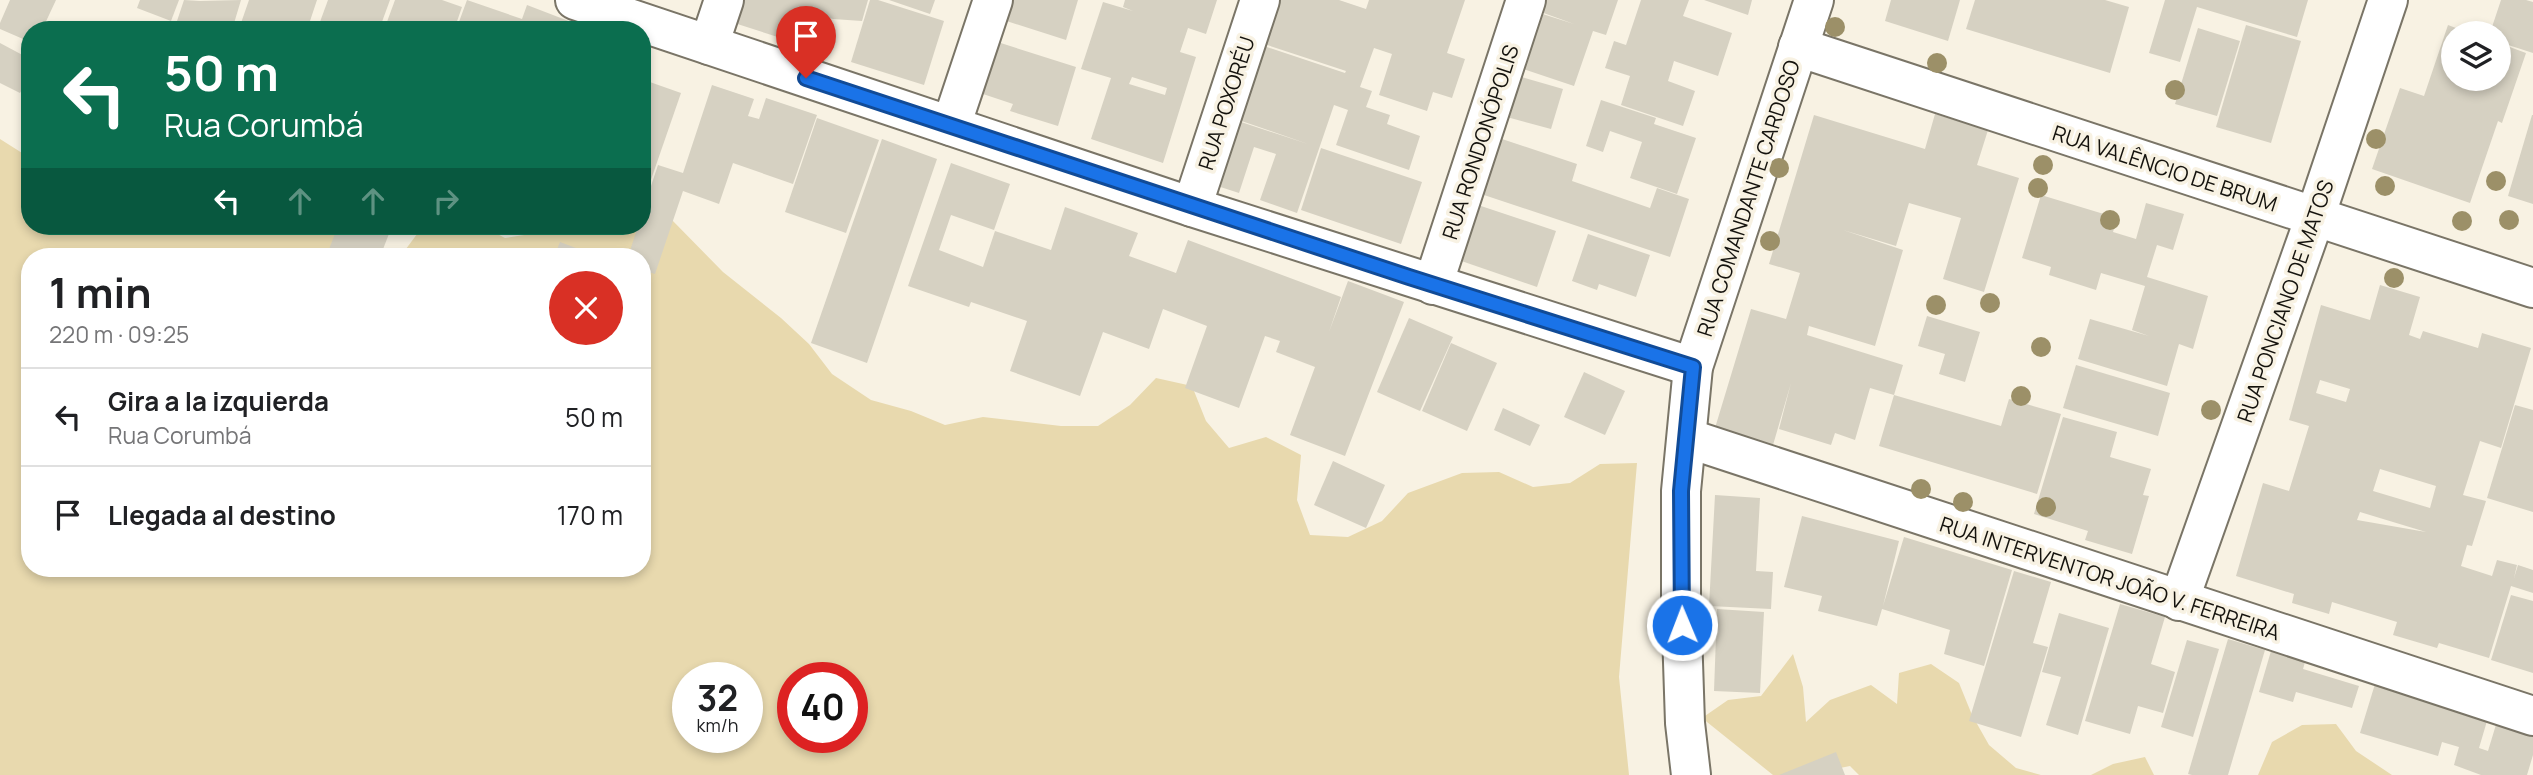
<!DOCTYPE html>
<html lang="es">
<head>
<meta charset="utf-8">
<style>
  body { margin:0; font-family:Manrope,sans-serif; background:#f2f2f2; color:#202124; height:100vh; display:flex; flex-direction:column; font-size:26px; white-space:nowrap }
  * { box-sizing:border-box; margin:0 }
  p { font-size:23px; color:#757577 }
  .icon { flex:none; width:38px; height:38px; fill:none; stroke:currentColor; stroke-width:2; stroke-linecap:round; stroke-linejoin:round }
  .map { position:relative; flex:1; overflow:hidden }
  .drawer { position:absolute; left:21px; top:248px; width:630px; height:329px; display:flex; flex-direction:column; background:#fff; border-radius:28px; box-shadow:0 4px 10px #0003 }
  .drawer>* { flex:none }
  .top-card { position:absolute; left:21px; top:21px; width:630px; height:214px; border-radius:28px; box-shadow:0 4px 10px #0003; background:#0b6e4f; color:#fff; overflow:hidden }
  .buttons { position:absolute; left:2441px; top:21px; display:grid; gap:14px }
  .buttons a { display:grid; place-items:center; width:70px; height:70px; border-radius:50%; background:#fff; box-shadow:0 4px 10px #0003; font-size:35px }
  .speed { position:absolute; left:672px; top:662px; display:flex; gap:14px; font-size:35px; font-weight:700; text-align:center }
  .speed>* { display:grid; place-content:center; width:91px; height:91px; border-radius:50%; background:#fff; box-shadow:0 4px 10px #0003; line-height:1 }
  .speed small { font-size:18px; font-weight:400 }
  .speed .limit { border:10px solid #d22; background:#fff; color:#111 }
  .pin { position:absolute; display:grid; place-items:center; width:60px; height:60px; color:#fff; margin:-72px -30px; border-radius:50% 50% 50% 0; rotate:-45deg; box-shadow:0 0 7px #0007 }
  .pin .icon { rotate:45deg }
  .me { position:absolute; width:77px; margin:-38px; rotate:359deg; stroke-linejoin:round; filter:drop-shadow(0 0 5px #0008) }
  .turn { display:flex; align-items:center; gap:24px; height:147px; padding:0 28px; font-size:32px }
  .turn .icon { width:91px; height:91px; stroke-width:2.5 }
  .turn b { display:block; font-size:49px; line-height:60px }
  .lanes { display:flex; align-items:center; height:66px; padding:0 28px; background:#0003; justify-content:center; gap:35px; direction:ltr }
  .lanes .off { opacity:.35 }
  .round { display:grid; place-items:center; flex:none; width:74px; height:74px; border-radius:37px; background:#f2f2f2 }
  .summary { display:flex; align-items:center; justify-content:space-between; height:119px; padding:0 28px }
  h1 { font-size:42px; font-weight:700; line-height:52px }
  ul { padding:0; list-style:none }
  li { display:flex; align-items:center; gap:21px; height:98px; padding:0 28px; border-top:2px solid #e0e0e0 }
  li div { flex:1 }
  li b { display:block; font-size:26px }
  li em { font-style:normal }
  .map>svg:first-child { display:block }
</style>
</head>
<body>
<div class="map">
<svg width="2533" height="775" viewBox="0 0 2533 775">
  <rect width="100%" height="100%" fill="#f8f2e3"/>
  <g fill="#e8d9ae" fill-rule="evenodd">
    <path d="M0 139 30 158V226H336L351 257H30V569H642V257H400L423 226H482L505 238 582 226H642L671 219 723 272 781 318 809 344 832 374 871 400 911 411 945 425 983 417 1061 426H1098L1130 405 1156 378 1192 386 1206 421 1229 448 1266 437 1301 455 1297 500 1310 535 1348 537 1382 521 1408 493 1462 473 1499 472 1533 487 1570 483 1600 464 1637 463 1619 677 1629 775H0ZM688 677H747V737H688ZM793 677H852V737H793Z"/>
    <polygon points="1793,654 1803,687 1806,722 1830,700 1871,685 1897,704 1899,673 1931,664 1959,683 1972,715 1989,745 2016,768 2041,775 1859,775 1850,766 1805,775 1773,775 1702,718 1728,700 1761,696"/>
    <polygon points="2336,724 2356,751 2392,775 2258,775 2272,742 2302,725"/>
    <polygon points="2145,757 2154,775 2091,775 2113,764"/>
  </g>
  <g fill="#d6d1c2" fill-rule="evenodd">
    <polygon points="10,0 56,0 42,30 30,30 30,42 0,29 0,23"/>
    <polygon points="140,0 179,0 171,21 137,8"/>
    <polygon points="184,0 200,1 241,0 232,30 174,30"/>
    <polygon points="249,0 317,0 307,30 262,30 241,23"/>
    <polygon points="328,0 390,0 379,30 317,30"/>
    <polygon points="395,0 442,0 462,7 454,30 384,30"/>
    <polygon points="467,0 522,19 527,5 592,30 456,30"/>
    <polygon points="735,0 868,0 862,21 833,19 797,8 787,40 728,21"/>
    <polygon points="870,0 878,0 944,21 924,85 851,62"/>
    <polygon points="889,0 935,0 930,14"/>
    <polygon points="996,0 1078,0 1066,40 991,16"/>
    <path d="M1125 0H1217L1206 34 1188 28 1180 52 1196 57 1163 163 1091 139 1111 78 1081 69 1103 2 1133 11 1123 7ZM1132 77 1167 88 1165 95 1129 84Z"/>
    <polygon points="1266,0 1339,0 1366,9 1369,0 1465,0 1447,53 1465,59 1452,98 1433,92 1427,111 1379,95 1392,54 1374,48 1360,87 1372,91 1366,107 1390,115 1387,124 1420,136 1409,170 1336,145 1348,110 1334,105 1297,213 1260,200 1276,154 1254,147 1239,193 1205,182 1226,117 1308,144 1227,116 1252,42 1345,73 1346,71 1252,40"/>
    <polygon points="1530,0 1618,0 1606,35 1593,31 1574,86 1520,68 1527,9 1574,24 1527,7"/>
    <polygon points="1641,0 1689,0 1683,16 1732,33 1718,76 1674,61 1668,81 1695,91 1683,126 1621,105 1630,76 1605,68 1614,41 1626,45"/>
    <polygon points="1704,0 1752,0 1748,15"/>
    <polygon points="1891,0 1960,0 1948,41 1885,21"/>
    <polygon points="1975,0 2105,0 2129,7 2110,73 1966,29"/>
    <polygon points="2165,0 2308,0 2297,37 2197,7 2180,62 2149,53"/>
    <polygon points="2501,0 2526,0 2533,2 2533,53 2499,42 2499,33 2490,33"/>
    <polygon points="2246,25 2301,41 2271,143 2216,127"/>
    <polygon points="2448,25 2469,33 2454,33 2454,79 2499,79 2499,43 2526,53 2502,123 2498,121 2470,203 2372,169 2400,88 2424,96"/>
    <polygon points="2198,28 2240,41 2217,116 2175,104"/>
    <polygon points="985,38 1076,67 1058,126 1010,111 1013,104 968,89"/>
    <polygon points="0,43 30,59 30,75 20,93 0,83"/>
    <polygon points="1504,72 1563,89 1551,129 1492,113"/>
    <polygon points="647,81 681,93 645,197 642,196 642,95"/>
    <polygon points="712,85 754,99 748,116 759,119 766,98 817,115 793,184 733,163 719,204 683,191 655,274 642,270 642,257 628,257 638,226 642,226 642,213 658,165 683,173"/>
    <polygon points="1601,100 1656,118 1654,124 1696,138 1677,194 1630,178 1642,142 1610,131 1603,152 1586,146"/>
    <polygon points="1935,114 1988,130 1977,165 2019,178 1984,292 1943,279 1961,218 1909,203 1896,246 1843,230 1903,250 1875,346 1809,326 1807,335 1903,365 1894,395 1870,388 1855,440 1835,433 1831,445 1779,429 1791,383 1773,445 1715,428 1751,309 1786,319 1800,273 1769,264 1814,115 1925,149"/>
    <polygon points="2532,115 2533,115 2533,204 2508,196"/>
    <polygon points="817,118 879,140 846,233 785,212"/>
    <polygon points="1484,133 1577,164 1572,181 1650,208 1657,188 1689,199 1670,257 1466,189"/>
    <polygon points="882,139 937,159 867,363 811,343"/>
    <polygon points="1321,148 1422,182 1401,244 1301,210"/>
    <polygon points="951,163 1010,184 994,230 951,215 939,250 983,267 995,231 1051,250 1065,207 1138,233 1129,256 1176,273 1188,240 1341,297 1329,332 1348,281 1404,302 1345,456 1290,435 1315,367 1276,352 1280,341 1265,336 1239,408 1185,388 1207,326 1163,309 1149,349 1103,332 1080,396 1010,371 1027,321 971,302 969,307 908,286"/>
    <polygon points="2041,195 2117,218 2113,232 2136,239 2146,203 2184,214 2173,250 2157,245 2147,277 2208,296 2193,349 2179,344 2167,386 2078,359 2090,319 2149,336 2132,330 2145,286 2101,273 2096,290 2049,275 2051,267 2022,258"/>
    <polygon points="1463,200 1556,231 1537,287 1444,255"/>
    <polygon points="338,226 392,226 380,257 326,257"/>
    <polygon points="1588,234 1650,255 1636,297 1599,284 1597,290 1572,281"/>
    <polygon points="560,242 600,257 554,257"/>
    <path d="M2380 285 2420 297 2409 335 2420 339 2423 331 2478 348 2482 333 2531 348 2501 448 2480 441 2463 495 2486 501 2472 546 2467 545 2461 566 2492 576 2497 560 2517 565 2514 578 2518 565 2533 570V593L2511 586 2489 658 2439 643 2437 648 2393 635 2397 622 2332 602 2329 614 2292 603 2294 594 2236 576 2263 483 2289 491 2309 426 2289 420 2321 305 2370 320ZM2320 380 2350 389 2346 402 2316 393ZM2380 469 2436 486 2430 508 2373 491ZM2360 512 2426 532 2357 520Z"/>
    <polygon points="1927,316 1980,332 1965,382 1939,374 1945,354 1918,346"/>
    <polygon points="1409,318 1453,337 1420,411 1377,392"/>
    <polygon points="1451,343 1497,363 1467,431 1422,411"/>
    <polygon points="2076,365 2170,393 2158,436 2063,408"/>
    <polygon points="1584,372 1625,391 1605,435 1564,417"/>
    <polygon points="1894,395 2001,426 2009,399 2061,414 2037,494 1879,446"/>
    <polygon points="2515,405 2533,410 2533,512 2487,498"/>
    <polygon points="1503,408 1540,425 1530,446 1494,430"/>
    <polygon points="2063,417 2117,432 2110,457 2151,469 2143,495 2149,496 2132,554 2085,540 2088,531 2034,514"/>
    <polygon points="1333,461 1385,485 1366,528 1314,505"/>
    <polygon points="1715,495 1760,498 1756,571 1773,572 1771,609 1709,606"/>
    <polygon points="1802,516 1899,541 1883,606 1904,537 2012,570 1984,666 1944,654 1950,630 1882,609 1877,626 1818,611 1822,596 1784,587"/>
    <polygon points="2014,571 2051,582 2033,643 2048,647 2021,737 1969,721"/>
    <polygon points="2511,595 2533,601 2533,673 2491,660"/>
    <polygon points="2120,604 2165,617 2151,664 2175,672 2163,713 2138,706 2130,734 2085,721"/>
    <polygon points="1717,609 1764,612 1760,693 1714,691"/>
    <polygon points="2059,613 2109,628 2078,735 2046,725 2061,677 2042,672"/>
    <polygon points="2228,639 2265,650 2228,775 2192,775 2188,774"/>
    <polygon points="2187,640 2219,649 2193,737 2161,727"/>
    <polygon points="2271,651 2305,662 2303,669 2359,686 2352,708 2296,692 2293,702 2259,692"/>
    <polygon points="2375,684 2487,721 2479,748 2488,751 2498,718 2533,729 2533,755 2527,775 2481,775 2454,765 2459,747 2442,742 2438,756 2360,733"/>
    <polygon points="1836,752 1845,775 1779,775"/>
  </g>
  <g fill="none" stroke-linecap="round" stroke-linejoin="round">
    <defs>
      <g id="minor">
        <polyline points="575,0 1192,207 1693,367"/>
        <polyline points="709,45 724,0"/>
        <polyline points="1798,47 2533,288"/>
        <polyline points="951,126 993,0"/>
        <polyline points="1192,207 1260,0"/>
        <polyline points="1433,285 1526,0"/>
        <polyline points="1687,438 2533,716"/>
        <polyline points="2179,601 2315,217 2388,0"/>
        <polyline points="1691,775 1685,723 1681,601 1681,491 1693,367 1814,0"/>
      </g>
    </defs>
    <use href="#minor" stroke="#7a7567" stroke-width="42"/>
    <use href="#minor" stroke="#fff" stroke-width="38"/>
  </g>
  <g fill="#9c9068">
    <circle cx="1835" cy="27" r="10"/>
    <circle cx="1937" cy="63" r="10"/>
    <circle cx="2175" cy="90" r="10"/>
    <circle cx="2376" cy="139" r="10"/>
    <circle cx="2043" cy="165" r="10"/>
    <circle cx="1779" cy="168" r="10"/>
    <circle cx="2496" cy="181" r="10"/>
    <circle cx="2385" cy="186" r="10"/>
    <circle cx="2038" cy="188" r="10"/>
    <circle cx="2110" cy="220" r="10"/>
    <circle cx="2509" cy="220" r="10"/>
    <circle cx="2462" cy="221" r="10"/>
    <circle cx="1770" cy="241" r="10"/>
    <circle cx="2394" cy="278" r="10"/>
    <circle cx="1990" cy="303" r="10"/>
    <circle cx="1936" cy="305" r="10"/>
    <circle cx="2041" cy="347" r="10"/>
    <circle cx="2021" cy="396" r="10"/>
    <circle cx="2211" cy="410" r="10"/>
    <circle cx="1921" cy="489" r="10"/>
    <circle cx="1963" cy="502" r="10"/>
    <circle cx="2046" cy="507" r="10"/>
  </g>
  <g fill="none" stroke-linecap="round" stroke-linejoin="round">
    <defs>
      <polyline id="route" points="806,78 1409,277 1693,367 1681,491 1682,625"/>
    </defs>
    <use href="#route" stroke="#114b97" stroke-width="18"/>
    <use href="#route" stroke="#1a73e8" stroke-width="12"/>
  </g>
  <g text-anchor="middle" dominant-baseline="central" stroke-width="7" stroke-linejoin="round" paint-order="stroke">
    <g font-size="21" fill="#14120d" stroke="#f8f2e3">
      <text transform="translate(1226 103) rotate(-72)">RUA POXORÉU</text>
      <text transform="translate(1480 142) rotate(-72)">RUA RONDONÓPOLIS</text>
      <text transform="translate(2165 168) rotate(18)">RUA VALÊNCIO DE BRUM</text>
      <text transform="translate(1748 198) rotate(-72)">RUA COMANDANTE CARDOSO</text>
      <text transform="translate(2285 301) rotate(-71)">RUA PONCIANO DE MATOS</text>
      <text transform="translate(2110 578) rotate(18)">RUA INTERVENTOR JOÃO V. FERREIRA</text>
    </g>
  </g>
</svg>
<div class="buttons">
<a><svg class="icon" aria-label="layers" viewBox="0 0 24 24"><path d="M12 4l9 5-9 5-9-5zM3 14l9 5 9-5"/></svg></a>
</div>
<div class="speed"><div>32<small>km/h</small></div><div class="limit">40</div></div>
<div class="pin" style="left:806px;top:78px;background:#d93025"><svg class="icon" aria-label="arrive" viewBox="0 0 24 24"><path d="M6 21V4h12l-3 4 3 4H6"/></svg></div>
<svg class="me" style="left:1682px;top:625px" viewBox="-20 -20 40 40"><circle r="17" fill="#1a73e8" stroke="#fff" stroke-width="3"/><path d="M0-11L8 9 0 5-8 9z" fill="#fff"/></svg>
<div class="top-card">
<div class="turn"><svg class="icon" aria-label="left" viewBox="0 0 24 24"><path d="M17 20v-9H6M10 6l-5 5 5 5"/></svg><div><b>50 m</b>Rua Corumbá</div></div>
<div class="lanes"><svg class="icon" aria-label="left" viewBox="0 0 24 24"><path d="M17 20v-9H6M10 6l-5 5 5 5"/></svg><svg class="icon off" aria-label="ahead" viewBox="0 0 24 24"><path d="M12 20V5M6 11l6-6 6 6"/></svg><svg class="icon off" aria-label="ahead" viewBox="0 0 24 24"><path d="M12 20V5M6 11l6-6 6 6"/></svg><svg class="icon off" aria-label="right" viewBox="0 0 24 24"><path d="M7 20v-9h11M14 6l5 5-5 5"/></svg></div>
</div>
<section class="drawer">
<div class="summary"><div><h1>1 min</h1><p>220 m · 09:25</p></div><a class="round" style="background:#d93025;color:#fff"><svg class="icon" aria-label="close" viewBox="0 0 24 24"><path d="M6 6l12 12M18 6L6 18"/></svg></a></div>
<ul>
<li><svg class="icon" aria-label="left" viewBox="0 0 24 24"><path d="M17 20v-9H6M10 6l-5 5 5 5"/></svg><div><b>Gira a la izquierda</b><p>Rua Corumbá</p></div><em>50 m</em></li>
<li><svg class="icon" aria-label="arrive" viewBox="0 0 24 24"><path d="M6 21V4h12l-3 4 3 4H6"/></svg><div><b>Llegada al destino</b></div><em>170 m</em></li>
</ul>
</section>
</div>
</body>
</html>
